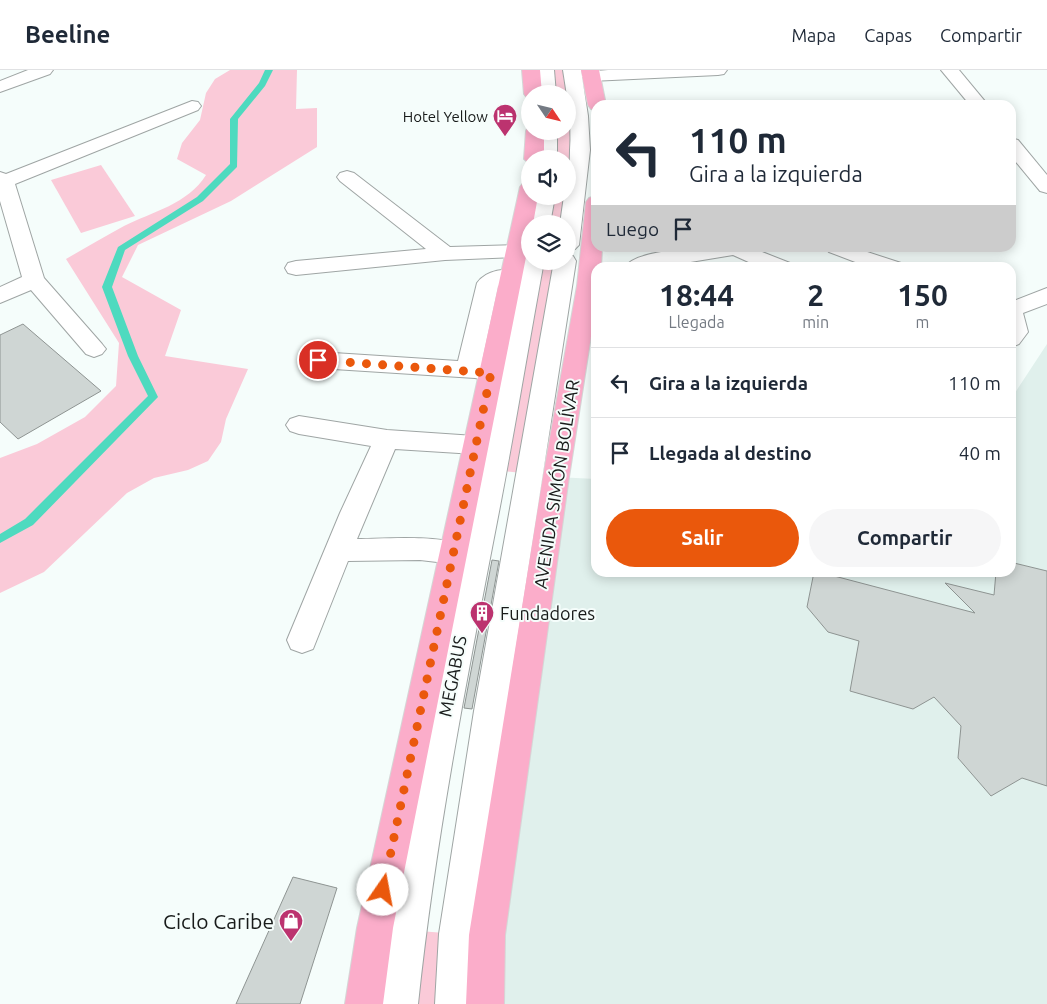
<!DOCTYPE html>
<html lang="es">
<head>
<meta charset="utf-8">
<style>
  body { margin:0; font-family:Ubuntu,sans-serif; background:#f6f6f7; color:#1f2937; height:100vh; display:flex; flex-direction:column; font-size:19px; white-space:nowrap }
  * { box-sizing:border-box; margin:0 }
  p { font-size:16px; color:#747a83 }
  .icon { flex:none; width:28px; height:28px; fill:none; stroke:currentColor; stroke-width:2; stroke-linecap:round; stroke-linejoin:round }
  .map { position:relative; flex:1; overflow:hidden }
  .panel { position:absolute; left:591px; top:192px; width:425px; height:315px; display:flex; flex-direction:column; background:#fff; border-radius:15px; box-shadow:0 2px 12px #0003 }
  .panel>* { flex:none }
  .guide { position:absolute; left:591px; top:30px; width:425px; height:152px; border-radius:15px; box-shadow:0 2px 12px #0003; background:#fff; color:#1f2937; overflow:hidden }
  .needle { width:32px; rotate:125deg }
  .fabs { position:absolute; left:521px; top:15px; display:grid; gap:10px }
  .fabs a { display:grid; place-items:center; width:55px; height:55px; border-radius:50%; background:#fff; box-shadow:0 2px 12px #0003; font-size:25px }
  .pin { position:absolute; display:grid; place-items:center; width:42px; height:42px; color:#fff; margin:-21px; border:2px solid #fff; border-radius:50%; box-shadow:0 1px 5px #0007 }
  .me { position:absolute; width:55px; margin:-28px; rotate:12deg; stroke-linejoin:round; filter:drop-shadow(0 0 4px #0008) }
  .turn { display:flex; align-items:center; gap:18px; height:105px; padding:0 15px; font-size:22px }
  .turn .icon { width:65px; height:65px; stroke-width:2.5 }
  .turn b { display:block; font-size:35px; line-height:42px }
  .then { display:flex; align-items:center; height:48px; padding:0 15px; background:#0003; gap:10px; font-size:19px }
  .eta { display:flex; justify-content:space-evenly; align-items:center; height:85px; text-align:center }
  .eta b { font-size:30px; font-weight:700; line-height:35px }
  .button { display:flex; gap:10px; margin-top:auto; padding:10px 15px }
  .button a { flex:1; height:58px; border-radius:30px; background:#ea580c; color:#fff; font-size:20px; font-weight:700; line-height:58px; text-align:center }
  .button a+a { background:#f6f6f7; color:#1f2937 }
  ul { padding:0; list-style:none }
  li { display:flex; align-items:center; gap:15px; height:70px; padding:0 15px; border-top:1px solid #e0e1e3 }
  li div { flex:1 }
  li b { display:block; font-size:19px }
  li em { font-style:normal }
  header { display:flex; align-items:center; gap:30px; box-sizing:border-box; height:70px; padding:0 25px; background:#fff; border-bottom:1px solid #e0e1e3 }
  header strong { font-size:24px }
  nav { display:flex; gap:28px; margin-inline-start:auto; font-size:18px }
  .map>svg:first-child { display:block }
</style>
</head>
<body>
<header>
<strong>Beeline</strong>
<nav><a>Mapa</a><a>Capas</a><a>Compartir</a></nav>
</header>
<div class="map">
<svg width="1047" height="934" viewBox="0 0 1047 934">
  <rect width="100%" height="100%" fill="#f5fdfb"/>
  <polygon fill="#e0f0ec" points="1047,274 1047,934 485,934 556,407 596,409 596,502 1011,502 1011,329"/>
  <g fill="#facad8">
    <path d="M230 0H297L296 39 317 38V77L231 131 138 175 122 207 181 240 165 286 248 299 226 349 221 372 208 391 188 400 154 408 127 423 44 502 0 523V388L37 374 85 347 116 316 119 273 66 189C85 178 104 167 124 156 152 142 188 134 206 105L177 89 182 73 200 50 206 23 215 9Z"/>
    <polygon points="545,0 572,0 575,129 568,175 568,154 540,154 545,126 568,126 568,89 547,89 548,61 568,61 568,24 547,24"/>
    <polygon points="101,95 135,146 81,163 51,110"/>
    <polygon points="533,191 565,191 531,404 494,400"/>
    <polygon points="407,860 457,864 454,934 399,934"/>
  </g>
  <g fill="none" stroke-linecap="round" stroke-linejoin="round">
    <polygon fill="#4edabf" fill-rule="evenodd" points="265,0 273,0 265,16 238,49 237,97 203,131 125,180 112,217 138,286 158,327 33,455 0,473 0,464 25,449 148,326 128,286 102,217 118,177 197,127 230,94 230,49 259,13"/>
  </g>
  <g fill="#cfd6d4" stroke="#8e9492">
    <polygon points="23,254 101,321 18,369 0,352 0,265"/>
    <polygon points="492,490 499,491 472,639 464,638"/>
    <polygon points="1014,493 1047,501 1047,716 1022,708 991,726 958,688 961,656 934,627 913,639 850,621 859,571 828,562 807,537 814,502 819,502 975,543 945,513 994,525 996,502 1011,502 1011,494"/>
    <polygon points="293,807 337,818 300,934 236,934"/>
  </g>
  <g fill="none" stroke-linecap="round" stroke-linejoin="round">
    <defs>
      <g id="minor">
        <polygon points="28,0 53,0 50,4 0,22 0,11"/>
        <polygon points="536,0 554,0 556,24 538,24"/>
        <path d="M563 0H581L588 46 590 80 579 175 575 179 568 181V154H560L564 126H568C568 111 570 96 570 80 572 53 567 26 563 0Z"/>
        <polygon points="608,0 727,0 724,4 718,5 591,11 585,10 582,6 585,2"/>
        <polygon points="941,0 959,0 988,35 970,35"/>
        <polygon points="192,31 198,32 201,36 198,40 15,114 44,208 102,274 106,279 102,284 94,287 86,284 31,220 0,233 0,217 22,207 0,131 0,102 6,104"/>
        <polygon points="539,61 557,61 557,89 537,89"/>
        <polygon points="1011,68 1018,70 1047,105 1047,123 1040,121 1011,86"/>
        <polygon points="347,101 354,103 450,177 518,175 526,176 529,181 526,186 518,187 445,190 296,205 288,203 285,198 288,193 296,191 426,179 340,111 337,107 340,103"/>
        <polygon points="535,126 555,126 550,154 530,154"/>
        <path d="M695 178H752L790 193 792 198H762L733 185 654 198H624C634 182 677 180 695 178Z"/>
        <polygon points="825,178 855,178 901,193 903,198 871,198 829,182"/>
        <path d="M530 185V191H544C528 278 514 365 497 452 466 612 435 772 418 934H380L405 766 461 492 454 494 420 490 348 491 313 579 302 583 291 579 287 570 340 443 371 376 299 364 290 361 286 355 290 349 299 346 387 360 475 366 484 369 486 373 499 309 491 311 475 308 318 298 310 296 306 290 310 284 318 282 458 291 477 213C486 200 507 197 520 202L525 186ZM518 211 501 300 499 297 483 293 482 291 498 216 504 213ZM395 379 475 384 485 380 465 477C448 464 380 469 357 469Z"/>
        <polygon points="568,185 573,186 576,191 506,641 475,864 473,934 435,934 439,864 474,641 554,191 568,191"/>
        <polygon points="1047,218 1047,234 1023,243 1028,262 1019,274 1011,277 1011,232"/>
      </g>
      <g id="major">
        <polygon points="522,0 540,0 542,24 530,24 530,29 527,28 524,24"/>
        <polygon points="581,0 599,0 606,35 596,35 596,40 591,39 588,35"/>
        <polygon points="528,57 530,57 530,61 544,61 544,89 530,89 530,94 524,89 526,61"/>
        <polygon points="530,111 530,126 538,126 533,154 530,154 530,167 393,858 383,934 345,934 357,858 520,117 523,113"/>
        <polygon points="596,126 596,178 602,178 601,198 596,198 596,234 569,407 505,865 504,934 466,934 469,865 543,407 577,216 586,132 589,128"/>
      </g>
    </defs>
    <use href="#minor" stroke="#9fa5a4" stroke-width="2"/>
    <use href="#major" stroke="#d5d6d6" stroke-width="2"/>
    <use href="#minor" fill="#fff" fill-rule="evenodd"/>
    <use href="#major" fill="#fbadca" fill-rule="evenodd"/>
  </g>
  <g fill="none" stroke-linecap="round" stroke-linejoin="round">
    <polyline stroke="#ea580c" stroke-width="9" stroke-dasharray="0 16.2" points="318,290 491,303 383,820"/>
  </g>
  <defs>
    <symbol id="hotel-pin" viewBox="-11 -11 22 30"><path d="M0 17L-7.5 6A9.5 9.5 0 1 1 7.5 6Z" fill="#bc336f" stroke="#f5fdfb"/><path d="M-6-4.5h1.5V1H6V5H4.5V3h-9V5H-6ZM-4 0a1.8 1.8 0 1 1 3.6 0ZM.5 0V-2.5h3Q6-2.5 6 0Z" fill="#fff"/></symbol>
    <symbol id="building-pin" viewBox="-11 -11 22 30"><path d="M0 17L-7.5 6A9.5 9.5 0 1 1 7.5 6Z" fill="#bc336f" stroke="#f5fdfb"/><path d="M-4-6H4V6H1V3H-1V6H-4ZM-2.5-4.3h1.7v1.8h-1.7ZM.8-4.3h1.7v1.8H.8ZM-2.5-1h1.7V.8h-1.7ZM.8-1h1.7V.8H.8Z" fill="#fff"/></symbol>
    <symbol id="shop-pin" viewBox="-11 -11 22 30"><path d="M0 17L-7.5 6A9.5 9.5 0 1 1 7.5 6Z" fill="#bc336f" stroke="#f5fdfb"/><path d="M-5-2.5h2.3a2.7 3.5 0 0 1 5.4 0H5L5.5 6h-11ZM-1.5-2.5h3a1.5 2.3 0 0 0-3 0Z" fill="#fff"/></symbol>
  </defs>
  <g fill-rule="evenodd">
    <use href="#hotel-pin" x="491" y="32" width="28" height="38"/>
    <use href="#building-pin" x="468" y="529" width="28" height="38"/>
    <use href="#shop-pin" x="277" y="837" width="28" height="38"/>
  </g>
  <g text-anchor="middle" dominant-baseline="central" stroke-width="4" stroke-linejoin="round" paint-order="stroke">
    <g font-size="15" fill="#181b1a" stroke="#f5fdfb" text-anchor="end">
      <text x="488" y="46">Hotel Yellow</text>
    </g>
    <g font-size="18" fill="#181b1a" stroke="#f5fdfb">
      <text transform="translate(556 414) rotate(-81)">AVENIDA SIMÓN BOLÍVAR</text>
      <text transform="translate(452 606) rotate(-79)">MEGABUS</text>
    </g>
    <g font-size="18" fill="#181b1a" stroke="#f5fdfb" text-anchor="start">
      <text x="500" y="543">Fundadores</text>
    </g>
    <g font-size="21" fill="#181b1a" stroke="#f5fdfb" text-anchor="end">
      <text x="274" y="851">Ciclo Caribe</text>
    </g>
  </g>
</svg>
<div class="fabs">
<a><svg class="needle" viewBox="-14 -14 28 28"><path d="M0-13l5 13h-10z" fill="#e53935"/><path d="M0 13l5-13h-10z" fill="#747a83"/></svg></a>
<a><svg class="icon" aria-label="sound" viewBox="0 0 24 24"><path d="M4 9h4l5-4v14l-5-4H4zM17 9q2 3 0 6"/></svg></a>
<a><svg class="icon" aria-label="layers" viewBox="0 0 24 24"><path d="M12 4l9 5-9 5-9-5zM3 14l9 5 9-5"/></svg></a>
</div>
<div class="pin" style="left:318px;top:290px;background:#d93025"><svg class="icon" aria-label="arrive" viewBox="0 0 24 24"><path d="M6 21V4h12l-3 4 3 4H6"/></svg></div>
<svg class="me" style="left:383px;top:820px" viewBox="-20 -20 40 40"><circle r="19" fill="#fff"/><path d="M0-13L10 11 0 6-10 11z" fill="#ea580c"/></svg>
<div class="guide">
<div class="turn"><svg class="icon" aria-label="left" viewBox="0 0 24 24"><path d="M17 20v-9H6M10 6l-5 5 5 5"/></svg><div><b>110 m</b>Gira a la izquierda</div></div>
<div class="then">Luego<svg class="icon" aria-label="arrive" viewBox="0 0 24 24"><path d="M6 21V4h12l-3 4 3 4H6"/></svg></div>
</div>
<section class="panel">
<div class="eta">
<div><b>18:44</b><p>Llegada</p></div>
<div><b>2</b><p>min</p></div>
<div><b>150</b><p>m</p></div>
</div>
<ul>
<li><svg class="icon" aria-label="left" viewBox="0 0 24 24"><path d="M17 20v-9H6M10 6l-5 5 5 5"/></svg><div><b>Gira a la izquierda</b></div><em>110 m</em></li>
<li><svg class="icon" aria-label="arrive" viewBox="0 0 24 24"><path d="M6 21V4h12l-3 4 3 4H6"/></svg><div><b>Llegada al destino</b></div><em>40 m</em></li>
</ul>
<div class="button"><a>Salir</a><a>Compartir</a></div>
</section>
</div>
</body>
</html>
